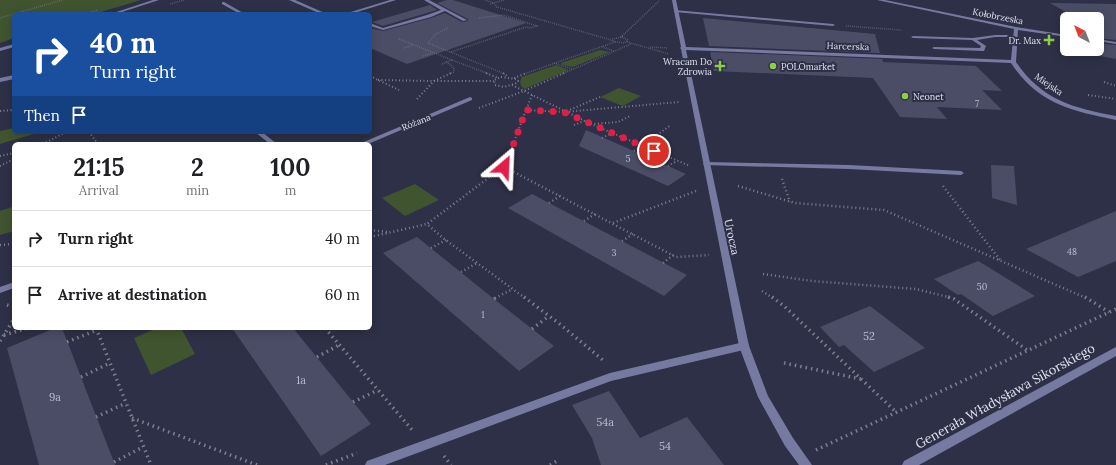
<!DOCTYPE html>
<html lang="en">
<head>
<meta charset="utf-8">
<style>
  body { margin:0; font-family:Lora,serif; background:#f2f2f2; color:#202124; height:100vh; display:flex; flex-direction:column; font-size:15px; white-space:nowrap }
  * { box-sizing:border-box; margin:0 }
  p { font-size:13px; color:#757577 }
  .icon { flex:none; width:22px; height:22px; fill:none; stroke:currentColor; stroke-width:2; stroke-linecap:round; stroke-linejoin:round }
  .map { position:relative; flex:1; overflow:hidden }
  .side { position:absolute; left:12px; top:142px; width:360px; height:188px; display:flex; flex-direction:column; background:#fff; border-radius:6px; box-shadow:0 2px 10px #0003 }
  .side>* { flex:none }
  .guide { position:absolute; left:12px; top:12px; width:360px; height:122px; border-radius:6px; box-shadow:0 2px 10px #0003; background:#1a4fa0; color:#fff; overflow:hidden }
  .needle { width:26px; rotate:318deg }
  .fabs { position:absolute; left:1060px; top:12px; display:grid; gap:8px }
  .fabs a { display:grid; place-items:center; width:44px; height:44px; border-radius:6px; background:#fff; box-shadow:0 2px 10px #0003; font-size:20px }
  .pin { position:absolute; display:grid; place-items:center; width:34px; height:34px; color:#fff; margin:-17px; border:2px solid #fff; border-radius:50%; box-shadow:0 1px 4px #0007 }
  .me { position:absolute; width:44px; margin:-22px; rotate:26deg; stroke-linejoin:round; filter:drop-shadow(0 0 3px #0008) }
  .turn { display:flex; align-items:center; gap:14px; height:84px; padding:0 12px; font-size:18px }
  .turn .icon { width:52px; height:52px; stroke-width:2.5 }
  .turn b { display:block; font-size:28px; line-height:34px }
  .then { display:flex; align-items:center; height:38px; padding:0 12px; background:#0003; gap:8px; font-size:15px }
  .eta { display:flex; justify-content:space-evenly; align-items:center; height:68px; text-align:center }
  .eta b { font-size:24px; font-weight:700; line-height:28px }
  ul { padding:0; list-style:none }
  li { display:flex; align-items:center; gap:12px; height:56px; padding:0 12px; border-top:1px solid #e0e0e0 }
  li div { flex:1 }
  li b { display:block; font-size:15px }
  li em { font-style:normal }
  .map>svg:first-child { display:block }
</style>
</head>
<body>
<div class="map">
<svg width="1116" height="465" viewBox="0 0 1116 465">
  <rect width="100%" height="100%" fill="#2e3047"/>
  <g fill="#415430">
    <polygon points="0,0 141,0 94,14 14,14 14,38 0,43"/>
    <polygon points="600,50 610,52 573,67 562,65 561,63"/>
    <path d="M556 65 569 70 524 89C520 85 519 82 522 77Z"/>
    <polygon points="619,88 641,96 623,106 600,97"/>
    <polygon points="14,128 14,132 41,132 0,144 0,131"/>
    <polygon points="415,184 439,200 405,216 382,198"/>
    <polygon points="12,207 14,231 0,235 0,211"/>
    <polygon points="157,328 181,328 195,354 151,375 134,338"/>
  </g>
  <g fill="#4b4d66">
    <polygon points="447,0 453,0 526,23 407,64 370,48 370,28 383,31 431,18 445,13 462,22 468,21 468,19 437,3"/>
    <polygon points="1050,3 1116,4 1116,40 1097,38 1097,32 1100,32 1097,30 1097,19 1078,19"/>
    <polygon points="430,5 437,10 383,26 372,22"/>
    <polygon points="703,18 875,34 880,53 709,46"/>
    <polygon points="1097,43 1116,45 1116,59 1100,56 1091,49 1097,49"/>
    <polygon points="710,52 882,59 883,62 976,66 1002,91 982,90 1002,110 937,107 947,119 900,117 873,78 714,71"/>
    <polygon points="586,130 668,166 686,174 668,186 579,146"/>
    <polygon points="991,165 1014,166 1017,205 992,198"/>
    <polygon points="532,194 549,203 687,275 664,296 508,208"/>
    <polygon points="1116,211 1116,261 1078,277 1026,249"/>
    <polygon points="417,237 494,299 554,346 519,371 383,253"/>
    <polygon points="978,261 990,268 1035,296 993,316 961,294 958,295 934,279"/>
    <polygon points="870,306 925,348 874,372 844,345 839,347 820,327"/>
    <polygon points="55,328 62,328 115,465 39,465 7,348"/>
    <polygon points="232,328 293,328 371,424 321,456"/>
    <polygon points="609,391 640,438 687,417 724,465 601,465 592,438 572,405"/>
  </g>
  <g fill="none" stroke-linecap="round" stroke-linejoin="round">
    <g stroke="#7d7f92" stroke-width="1.5" stroke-dasharray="0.5 1.5" stroke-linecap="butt">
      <polyline points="485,0 494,3 497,7 611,40"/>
      <polyline points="170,4 184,0"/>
      <polyline points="490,4 504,0"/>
      <polyline points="85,14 98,10"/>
      <polyline points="0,18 62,0"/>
      <polyline points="846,26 901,30"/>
      <polyline points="448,28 436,34 428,43 505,74"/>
      <polyline points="621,37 659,1"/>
      <polygon points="622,37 628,40 624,43 612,41 612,39"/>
      <polyline points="399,39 452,60 447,62 454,68 454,72 449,74"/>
      <polyline points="627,42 669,54"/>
      <polyline points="602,47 614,51"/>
      <polyline points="650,47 667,48"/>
      <polyline points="404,48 413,45"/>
      <polyline points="451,52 526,27 530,28 537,26 504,15 479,18"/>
      <polyline points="423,56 432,53"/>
      <polyline points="452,60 489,74"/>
      <polyline points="554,63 572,69"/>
      <polyline points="442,64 447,62"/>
      <polyline points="524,74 615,42"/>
      <polyline points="562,74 631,44"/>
    </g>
    <g stroke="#7d7f92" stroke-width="2" stroke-dasharray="1 2.5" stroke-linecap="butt">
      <polyline points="486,73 498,78"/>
      <polyline points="503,73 508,77"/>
      <polyline points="370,76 399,90"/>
      <polygon points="501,77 516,79 518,81 517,83 504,87 495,85 494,80"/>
      <polyline points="514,78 527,73"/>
      <polyline points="378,80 434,81 451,73"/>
      <polyline points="1104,82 1116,86"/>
      <polyline points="512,85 591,124 690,166"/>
      <polyline points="532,95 526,110 564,112 679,102"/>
      <polyline points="1088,95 1116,99"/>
      <polyline points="417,99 434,81 494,81"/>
      <polyline points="479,108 524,91 564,73"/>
      <polyline points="0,111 14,110"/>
      <polyline points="567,111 600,97"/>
      <polyline points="591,124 618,122 630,116"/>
      <polyline points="574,125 584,121"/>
      <polyline points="89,132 98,144"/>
      <polyline points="602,138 612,133"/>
      <polyline points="43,144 66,132"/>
      <polyline points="634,151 671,125"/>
      <polyline points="0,156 14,153"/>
      <polyline points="0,166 14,159"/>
      <polyline points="668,166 677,161"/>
      <polyline points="504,167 512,171"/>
      <polyline points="498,171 505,166 526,110"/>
    </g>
    <g stroke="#7d7f92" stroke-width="2.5" stroke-dasharray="1 3" stroke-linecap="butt">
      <polyline points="499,170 427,224 443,238 525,298"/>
      <polyline points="510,170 676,257 709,255"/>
      <polyline points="782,179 790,202"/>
      <polyline points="738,186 795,203 884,210 1086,298"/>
      <polyline points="943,186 1000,260"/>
      <polyline points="549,203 560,196"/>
      <polyline points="584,221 595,214"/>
      <polyline points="613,223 696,191"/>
      <polyline points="370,230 388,232"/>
      <polyline points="370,237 427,224"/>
      <polyline points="622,241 633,234"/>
      <polyline points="0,245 14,244"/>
      <polyline points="431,248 446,240"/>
      <polyline points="663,263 673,255"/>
      <polyline points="461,272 477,263"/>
      <polyline points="763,274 812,281 916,289 952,298"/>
      <polyline points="762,291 773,298"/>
      <polyline points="495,298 513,289"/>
    </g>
    <g stroke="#7d7f92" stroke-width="3.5" stroke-dasharray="1.5 4" stroke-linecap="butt">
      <polyline points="524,297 561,325 604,361"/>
      <polyline points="772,297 784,306 896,412"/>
      <polyline points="948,297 954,299 1027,350"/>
      <polyline points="1085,297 1109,312"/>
      <polyline points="494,299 497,297"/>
      <polyline points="7,305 14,307"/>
      <polyline points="96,328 151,465"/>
      <polyline points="325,328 413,431"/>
      <polyline points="532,329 549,316"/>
      <polyline points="4,335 28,328"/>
      <polyline points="0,341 14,319"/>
      <polyline points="67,342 97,330"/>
      <polyline points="317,357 339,345"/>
      <polyline points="784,363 861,379"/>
      <polyline points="81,377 110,363"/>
      <polyline points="353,402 378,390"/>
      <polyline points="96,417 126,403"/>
      <polyline points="132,418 257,465"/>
      <polyline points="816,450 1116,309"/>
      <polyline points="444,456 451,465"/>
      <polyline points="114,462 143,447"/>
      <polyline points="326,465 357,453"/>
      <polyline points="550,465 557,461"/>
    </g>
    <g fill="#777aa0" fill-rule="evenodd">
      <polygon points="424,0 429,0 467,20 463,21 445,11 431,17 383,30 370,26 370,23 383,28 427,15 441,10"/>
      <polygon points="222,2 224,2 245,14 240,14 222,4"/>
      <polygon points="674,10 833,24 835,25 833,26 675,12 674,12"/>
      <polygon points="995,35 1014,35 1016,36 1014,37 995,37 977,40 986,46 984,51 982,51 934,49 932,48 934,47 980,48 981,46 972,40 913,38 911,37 913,36 973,38"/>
      <polygon points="255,132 262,132 277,144 270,144"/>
      <polygon points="706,162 849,165 961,171 964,173 961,175 849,169 704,165 703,164"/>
      <polygon points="744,342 748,343 749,346 748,349 611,381 385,465 365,465 367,461 610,373"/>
    </g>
    <g fill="#777aa0" fill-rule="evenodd">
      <polygon points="289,0 295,0 327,14 321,14"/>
      <polygon points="390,0 396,0 351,14 344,14"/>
      <path d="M672 0H676L686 47 1011 60 1014 29 877 0H885L1016 27 1067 35V37L1018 30 1016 62C1042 100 1073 108 1116 116V120C1071 111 1038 104 1011 63L686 50 749 346 768 396 793 438 812 465H799L785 446 758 397 739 346 681 49 680 48 681 47Z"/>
      <polygon points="1097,39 1116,42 1116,44 1097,41"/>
      <polygon points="14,75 14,79 0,82 0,78"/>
      <polygon points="470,97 472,98 472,100 368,144 359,144"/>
      <polygon points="14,282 14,288 0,293 0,287"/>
    </g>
    <g fill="#777aa0" fill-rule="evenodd">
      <polygon points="153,0 159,0 116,14 110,14"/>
      <polygon points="14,44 14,47 0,51 0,48"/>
      <polygon points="1116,347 1116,356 919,465 902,465 904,461"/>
    </g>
  </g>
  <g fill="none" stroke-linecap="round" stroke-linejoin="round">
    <polyline stroke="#e11d48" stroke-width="7" stroke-dasharray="0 12.6" points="504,167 511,151 526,110 564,112 654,151"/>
  </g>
  <g fill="#8dce44" stroke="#2e3047" stroke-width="1.5">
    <path d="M1047 34h4v4h4v4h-4v4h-4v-4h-4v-4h4z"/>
    <path d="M718 60h4v4h4v4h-4v4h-4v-4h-4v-4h4z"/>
    <circle cx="773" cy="66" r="4"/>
    <circle cx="905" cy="96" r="4"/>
  </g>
  <g text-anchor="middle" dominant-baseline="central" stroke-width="4" stroke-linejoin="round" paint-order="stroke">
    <g font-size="9" fill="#e0e2f1" stroke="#2e3047">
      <text transform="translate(998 16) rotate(11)">Kołobrzeska</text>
      <text transform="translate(848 46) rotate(2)">Harcerska</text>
      <text transform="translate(1049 84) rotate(34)">Miejska</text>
      <text transform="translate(416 122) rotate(-22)">Różana</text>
    </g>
    <g font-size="9" fill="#e0e2f1" stroke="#2e3047" text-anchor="end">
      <text x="1041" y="40">Dr. Max</text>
      <text x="712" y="61">Wracam Do<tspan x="712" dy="10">Zdrowia</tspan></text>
      <text x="781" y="66" text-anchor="start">POLOmarket</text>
      <text x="913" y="96" text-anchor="start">Neonet</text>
    </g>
    <g font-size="9" fill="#bbbdce">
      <text x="977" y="103">7</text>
      <text x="628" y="158">5</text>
      <text x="1072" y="251">48</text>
      <text x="614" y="252">3</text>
      <text x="982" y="286">50</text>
      <text x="483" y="314">1</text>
    </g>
    <g font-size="11" fill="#e0e2f1" stroke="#2e3047">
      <text transform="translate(732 237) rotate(78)">Urocza</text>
    </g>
    <g font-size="11" fill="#bbbdce">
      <text x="869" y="336">52</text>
      <text x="301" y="380">1a</text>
      <text x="55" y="397">9a</text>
      <text x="605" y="422">54a</text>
      <text x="665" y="446">54</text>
    </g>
    <g font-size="13" fill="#e0e2f1" stroke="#2e3047">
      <text transform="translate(1005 396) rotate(-29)">Generała Władysława Sikorskiego</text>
    </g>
  </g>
</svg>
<div class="fabs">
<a><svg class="needle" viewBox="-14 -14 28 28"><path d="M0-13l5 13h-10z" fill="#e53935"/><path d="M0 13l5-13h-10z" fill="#757577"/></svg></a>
</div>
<div class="pin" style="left:654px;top:151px;background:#d93025"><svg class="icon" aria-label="arrive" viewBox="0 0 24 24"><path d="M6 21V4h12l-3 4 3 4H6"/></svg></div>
<svg class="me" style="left:504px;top:167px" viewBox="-20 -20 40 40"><path d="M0-17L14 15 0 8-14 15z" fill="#e11d48" stroke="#fff" stroke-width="4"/></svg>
<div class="guide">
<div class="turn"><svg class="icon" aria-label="right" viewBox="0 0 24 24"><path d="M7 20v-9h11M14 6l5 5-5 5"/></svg><div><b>40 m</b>Turn right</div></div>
<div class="then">Then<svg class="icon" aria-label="arrive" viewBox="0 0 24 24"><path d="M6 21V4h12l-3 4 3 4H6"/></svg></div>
</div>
<section class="side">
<div class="eta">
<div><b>21:15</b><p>Arrival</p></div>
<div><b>2</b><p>min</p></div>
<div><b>100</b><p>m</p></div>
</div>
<ul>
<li><svg class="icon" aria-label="right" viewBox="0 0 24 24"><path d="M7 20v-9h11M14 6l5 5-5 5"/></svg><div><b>Turn right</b></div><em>40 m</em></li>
<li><svg class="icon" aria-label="arrive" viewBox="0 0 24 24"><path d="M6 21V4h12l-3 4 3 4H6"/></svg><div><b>Arrive at destination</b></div><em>60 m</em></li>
</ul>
</section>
</div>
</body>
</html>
